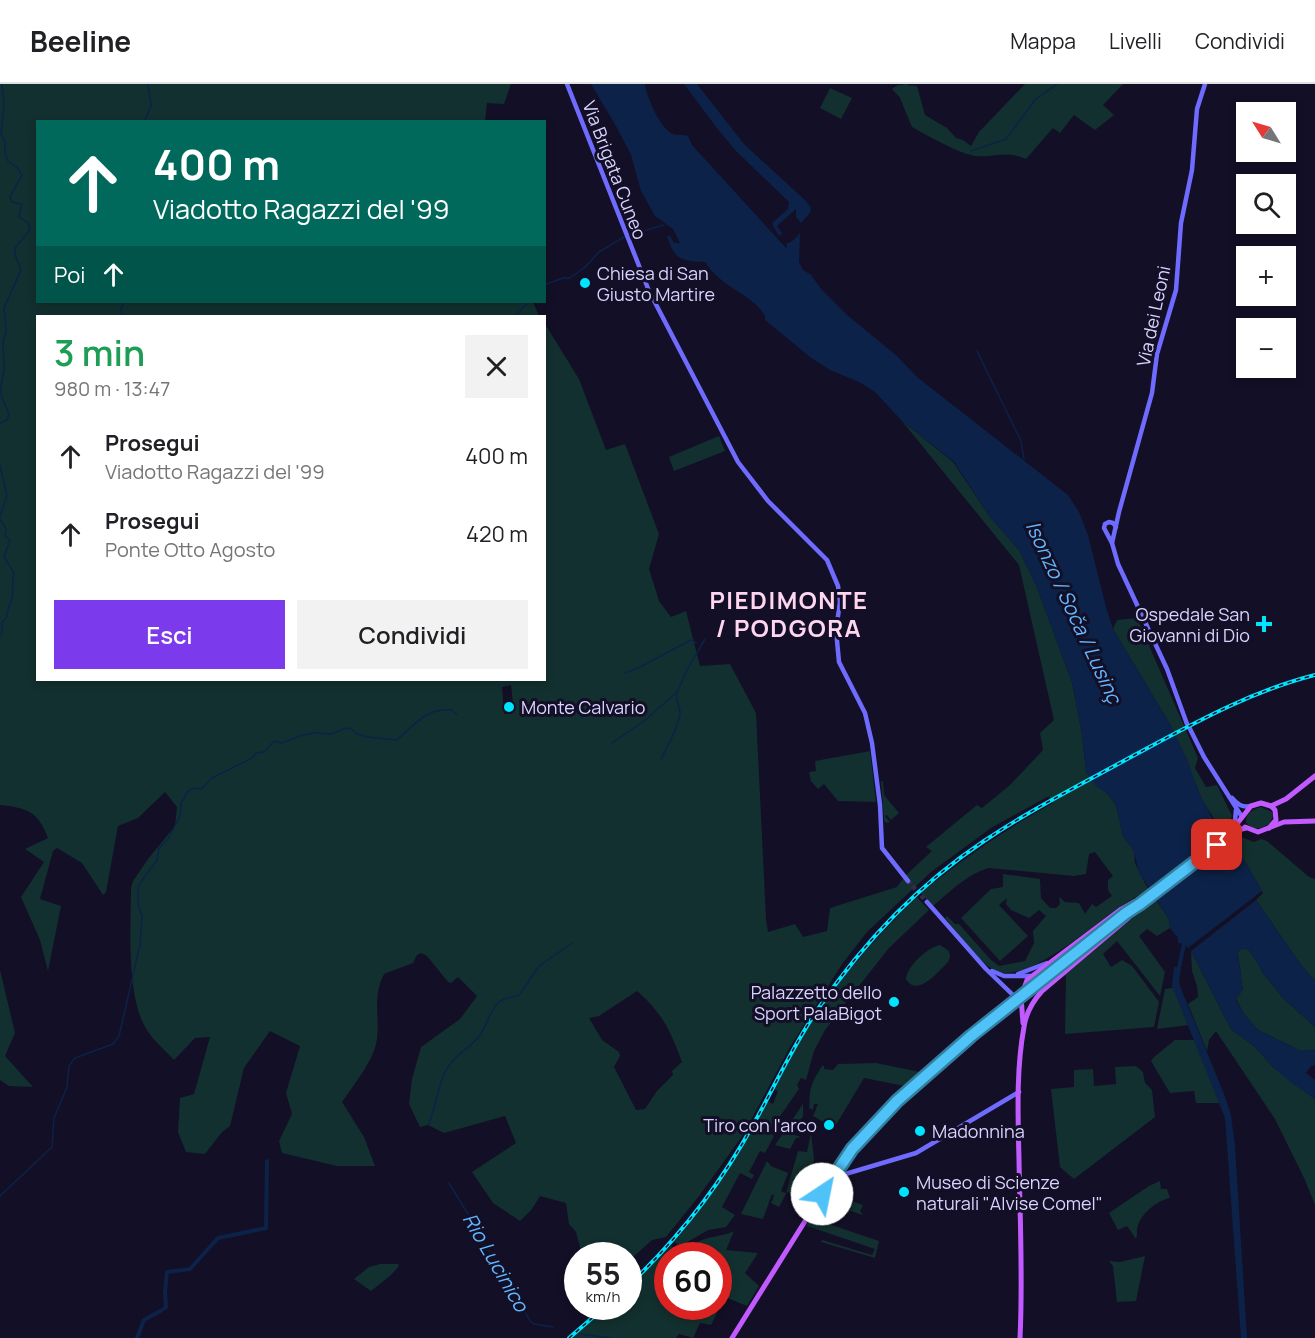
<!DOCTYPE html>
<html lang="it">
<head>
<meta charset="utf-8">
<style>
  body { margin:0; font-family:Manrope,sans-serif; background:#f2f2f2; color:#202124; height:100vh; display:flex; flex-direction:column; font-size:22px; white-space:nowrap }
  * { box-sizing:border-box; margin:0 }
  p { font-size:20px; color:#757577 }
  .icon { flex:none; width:33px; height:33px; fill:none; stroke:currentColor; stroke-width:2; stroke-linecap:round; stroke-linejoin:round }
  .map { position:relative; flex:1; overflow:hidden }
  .panel { position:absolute; left:36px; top:231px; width:510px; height:366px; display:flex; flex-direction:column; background:#fff; border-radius:0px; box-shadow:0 3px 9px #0003 }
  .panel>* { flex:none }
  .banner { position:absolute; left:36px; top:36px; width:510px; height:183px; border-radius:0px; box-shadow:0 3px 9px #0003; background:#00695c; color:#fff; overflow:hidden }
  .needle { width:39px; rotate:307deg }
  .tools { position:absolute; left:1236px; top:18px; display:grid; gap:12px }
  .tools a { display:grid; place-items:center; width:60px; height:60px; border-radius:0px; background:#fff; box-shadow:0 3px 9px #0003; font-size:30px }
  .speed { position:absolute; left:564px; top:1158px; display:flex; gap:12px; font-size:30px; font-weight:700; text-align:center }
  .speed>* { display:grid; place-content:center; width:78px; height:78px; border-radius:50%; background:#fff; box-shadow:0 3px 9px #0003; line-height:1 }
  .speed small { font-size:15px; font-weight:400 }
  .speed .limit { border:9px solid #d22; background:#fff; color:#111 }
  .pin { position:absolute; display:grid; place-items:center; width:51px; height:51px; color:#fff; margin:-26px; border-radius:12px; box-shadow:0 3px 9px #0006 }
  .me { position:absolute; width:66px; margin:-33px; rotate:34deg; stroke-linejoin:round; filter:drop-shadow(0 0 4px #0008) }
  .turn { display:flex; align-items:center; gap:21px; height:126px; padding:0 18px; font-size:27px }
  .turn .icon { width:78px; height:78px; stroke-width:2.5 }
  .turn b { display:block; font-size:42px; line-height:51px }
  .then { display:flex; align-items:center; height:57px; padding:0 18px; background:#0003; gap:12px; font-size:22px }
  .round { display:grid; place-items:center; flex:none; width:63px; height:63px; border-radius:0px; background:#f2f2f2 }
  .summary { display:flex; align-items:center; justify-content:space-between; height:102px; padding:0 18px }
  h1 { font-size:36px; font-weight:600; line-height:45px; color:#1e9e55 }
  .action { display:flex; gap:12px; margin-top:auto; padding:12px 18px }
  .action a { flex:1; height:69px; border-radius:0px; background:#7c3aed; color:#fff; font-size:24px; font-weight:600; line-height:69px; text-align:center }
  .action a+a { background:#f2f2f2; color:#202124 }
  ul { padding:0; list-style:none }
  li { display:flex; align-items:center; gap:18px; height:78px; padding:0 18px }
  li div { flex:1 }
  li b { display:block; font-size:22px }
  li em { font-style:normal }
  header { display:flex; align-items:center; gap:36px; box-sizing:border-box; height:84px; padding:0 30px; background:#fff; border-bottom:2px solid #e0e0e0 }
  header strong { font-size:28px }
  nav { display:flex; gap:33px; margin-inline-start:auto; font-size:21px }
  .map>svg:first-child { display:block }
</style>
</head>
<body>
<header>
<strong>Beeline</strong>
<nav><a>Mappa</a><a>Livelli</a><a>Condividi</a></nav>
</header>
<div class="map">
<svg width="1315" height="1254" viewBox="0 0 1315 1254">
  <rect width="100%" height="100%" fill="#130f26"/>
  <g fill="#12302f" fill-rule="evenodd">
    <path d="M0 0H511L504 20 487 19 485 37 38 38V218H533L539 232H38V596H544L545 240 579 295 606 366 625 360 659 450 649 485 659 517 671 533 686 527 700 582 730 580 756 629 766 835 768 848 795 840 803 853 827 847 830 824 897 803 905 792 932 767 926 763 977 721 982 724 1010 701 1043 666 1040 649 1054 636 1019 481 902 337 953 378 990 433 1019 466 1036 501 1072 598 1082 650 1086 688 1096 701 1108 710 1116 721 1123 752 1134 767 1135 779 1146 801 1169 835 1170 844 1157 852 1147 845 1139 852 1165 888 1160 912 1117 857 1103 870 1111 883 1122 876 1132 882 1157 915 1159 918 1154 943 1065 950 1066 891 1059 895 1127 838 1149 817 1144 808C1135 813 1126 819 1117 825 1092 842 1027 900 996 887 981 881 957 848 945 834L947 832 955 840H959L990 875 999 882 1025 877 1034 859 1033 847 1046 832 1039 826 1029 834 1011 826 1006 820 1007 814 999 821 1028 852 1000 877 961 834 991 805 1003 803V790L1040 795 1041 814 1050 824H1056L1060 820 1059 813 1065 818 1079 819 1085 830 1092 820 1096 823 1112 812 1108 806V796L1113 792 1095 768 1089 770 1086 790 1074 792 988 784C966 791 951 807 933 822L921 809C963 775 1006 745 1053 719L1049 712 991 744 931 788 867 848 842 880 790 963 743 1051 699 1112 666 1153 652 1156 632 1174 628 1172 582 1171 576 1148 569 1140 566 1119 540 1112 532 1125 520 1137 493 1119 472 1088 516 1059 505 1032 444 1049 428 1041 420 1043 409 1020 412 995 421 963 460 935 477 912 458 893 451 899 448 898 427 872 421 869 417 871 413 879 384 890C372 914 380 931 377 955 375 975 353 1002 342 1018L364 1053 375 1082H337L282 1069 279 1057 292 1030 286 1009 300 962 270 947 244 984 230 1042 222 1048 205 1070 186 1068 178 1048 180 1014 194 1010 210 953 195 954 174 976C166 967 156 959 149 949 125 917 131 843 131 804L133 797 148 775 175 742 177 723 165 708 138 734 118 742 106 808 103 811 82 779 57 764 53 767 40 815 61 822 48 887 40 856 21 813 44 778 25 765 48 754C38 727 27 724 0 721ZM511 601 514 628 504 630 502 603ZM637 907C663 930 670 946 682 978L672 987 673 991 657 1007 645 1025 636 1026 614 983 620 972 619 968 602 956 589 934 599 932Z"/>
    <path d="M901 0H908L907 1 917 2 925 31 947 44 956 54 963 56 971 62 979 48 1025 0H1123L1103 21 1114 31 1095 46 1074 31 1060 49 1053 44 1026 75C1004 66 996 74 975 72 958 69 928 52 912 43L900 14 892 5 898 1H906Z"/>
    <polygon points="830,4 852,14 841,35 820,24"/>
    <polygon points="719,352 725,367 674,387 669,373"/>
    <polygon points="1137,534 1198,674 1195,684 1206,703 1217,701 1232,732 1226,743 1221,746 1203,717 1171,642 1113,545 1117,536"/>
    <polygon points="870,667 876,718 838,717 824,700 818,705 811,697 809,688 816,687 815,677"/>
    <polygon points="881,697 883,697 884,711 899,729 891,736 887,731 885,732 890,738 886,739 884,737"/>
    <path d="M1261 723 1272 728 1273 732 1270 739C1262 745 1253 747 1246 739 1245 730 1253 725 1261 723Z"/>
    <polygon points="1241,753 1254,758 1261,755 1267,757 1309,793 1315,795 1315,897 1301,881 1256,816 1263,809 1241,771 1234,762"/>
    <path d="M917 813 929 826 889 864 844 921 825 946 814 967 806 996 801 994 797 1001 799 1005 769 1048 774 1052 765 1069 760 1067 749 1088 754 1091 752 1095 740 1089 722 1123 735 1131 726 1143 708 1146 681 1162 674 1158C711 1115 740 1068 767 1017L773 1020 778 1007 774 1005C782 990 790 975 798 960 830 905 872 857 917 813Z"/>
    <path d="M940 861 949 867 950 873 948 878C938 888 917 914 906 895 906 883 928 863 940 861Z"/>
    <path d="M1242 864 1249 866 1258 879 1262 888 1284 915 1315 943V966L1301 967 1258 946 1244 930 1236 915 1243 905C1240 893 1241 881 1237 869Z"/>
    <polygon points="1191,867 1231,945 1254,962 1274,984 1315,1015 1315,1121 1305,1096 1275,1035 1216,947 1209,956 1207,967 1188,920 1198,913 1197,902 1192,887"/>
    <polygon points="0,886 15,949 5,972 33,1003 9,1002 0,996"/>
    <polygon points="1173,904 1189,941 1157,945 1165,905"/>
    <polygon points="1175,956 1195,956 1220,1019 1196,1019 1194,1007 1170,1009 1151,977 1154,973"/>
    <path d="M876 979 925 989 905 1002 864 994 834 1044 813 1032 818 1020H814L813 1026 809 1024C810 1018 809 1015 810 1009 811 999 817 990 822 982H824V985L833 986 838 980Z"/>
    <polygon points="1136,982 1143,988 1145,999 1152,1006 1155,1033 1074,1095 1060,1083 1051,1005 1074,1003 1074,986 1093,985 1094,1002 1116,1000 1115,983"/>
    <polygon points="803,1020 803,1032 792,1050 801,1053 796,1054 790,1065 775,1061"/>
    <polygon points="811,1049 814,1074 811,1102 800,1099 796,1111 787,1108 779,1123 771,1119 774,1112 772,1110 763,1135 741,1130 767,1077 771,1082 788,1089 781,1107 786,1109 798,1067 807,1068"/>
    <path d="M1160 1097 1161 1105H1167L1170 1114C1158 1116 1142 1129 1138 1141 1136 1147 1138 1150 1136 1155L1127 1142 1118 1146 1109 1129 1149 1102Z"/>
    <polygon points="826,1108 863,1121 860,1127 863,1131 826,1119 822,1121 814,1135 879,1157 875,1174 821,1158 822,1156 872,1171 875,1165 807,1142 808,1135"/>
    <path d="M734 1147 726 1166 758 1169 745 1189 759 1202 747 1222 725 1213 711 1241 700 1239 693 1254 679 1250 676 1254H571L608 1223 628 1222 629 1204 671 1162 680 1168 677 1171 668 1172V1222H718V1172L708 1171 706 1164 698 1166 693 1161C706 1151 720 1154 734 1147Z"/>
    <polygon points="1145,1172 1136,1217 1117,1218 1113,1182 1109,1177 1120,1178"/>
    <polygon points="380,1180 398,1180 399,1182 391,1191 371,1207 354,1195 369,1183"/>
  </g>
  <g fill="#0c2248">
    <path d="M591 0H645C646 12 661 46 673 50 678 52 683 50 688 52L692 61 787 165 786 160 794 156 797 152 798 154V150H800L799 178 803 186 811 191 822 206 847 231 897 272 917 293 1068 411 1079 428 1088 451 1106 523 1113 545 1171 642 1187 675 1198 706 1213 736 1241 771 1262 807 1188 864 1184 860 1178 859V854L1170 844 1169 835 1144 796 1140 792 1134 768 1123 752 1116 721 1108 710 1096 702 1086 688 1082 650 1072 598 1036 501 1019 466 990 433 954 378 902 337 875 308 859 298 830 286 810 273 765 236V232C753 210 721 204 705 178 680 177 675 176 667 152H670L674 159H680L673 145 655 132 641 107 631 71 616 42Z"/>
    <polygon points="684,0 697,0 744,60 806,117 811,124 810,129 801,139 796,133 796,125 777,142 782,149 779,152 773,142 773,138 788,125 789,118 736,67 716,43"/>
    <path d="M1256 816 1301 881 1315 897V943L1284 915 1262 888 1258 879 1249 866 1242 864 1237 870C1241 881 1240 893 1243 905L1236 916 1244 930 1258 946 1301 967 1315 966V981L1311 982 1306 989 1315 996V1015L1293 1000 1274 984 1254 962 1231 945 1191 867Z"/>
    <polygon points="1174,883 1181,883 1179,898 1182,907 1224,1010 1231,1031 1235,1062 1247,1254 1241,1254 1225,1034 1172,902"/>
  </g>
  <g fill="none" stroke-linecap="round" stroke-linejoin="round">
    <g stroke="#0c2248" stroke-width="1.5">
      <polyline points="144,38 151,22 148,0"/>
      <polyline points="971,67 1006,55 1035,16 1057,0"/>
      <polyline points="629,151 664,141"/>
      <polyline points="544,201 563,194 570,194 585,183 599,168 624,153"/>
      <polyline points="122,232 121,225 124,218"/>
      <polyline points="515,232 529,218"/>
      <polyline points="977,267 1021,357 1024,375"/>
      <polyline points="0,339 7,336 9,330 0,308 4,285 3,256 6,248 4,224 21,186 15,171 15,164 30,146 28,139 19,133 22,120 12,118 10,113 22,91 18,84 8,77 5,69 5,57 1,50 4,20 2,0"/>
      <polyline points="0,381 7,412 0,432"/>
      <path d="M0 435 6 445 5 452 10 456 4 473 14 489C11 500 14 507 12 514 10 523 7 523 7 533L2 538V550H0"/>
      <polyline points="625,589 640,583 691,556 696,559"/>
      <polyline points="612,659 644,637 677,608 687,586 705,555"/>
      <path d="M661 675C666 665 681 638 680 629 680 621 675 617 677 609"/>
      <path d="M428 1041C436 1024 437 1005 445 988 453 971 470 965 480 951 488 940 489 927 499 918 505 912 513 915 520 910L539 882 572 859"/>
      <polyline points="449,1099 471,1135 476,1149 494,1174 502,1197 511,1202 530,1237 534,1240 553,1243"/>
      <path d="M0 1112 52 1063 54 1034 67 1003 69 982 75 974 113 960 119 952 140 861 142 832 138 820V802L157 776 159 764 168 755 180 732 181 719 188 707 194 704 201 705 212 694 252 674 256 669 264 668 274 657 281 659 303 651 315 649 331 650 346 644 352 645 357 650 368 653 397 656C415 641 426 623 452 626L457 631"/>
      <polyline points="580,1250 611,1254"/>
    </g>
    <g stroke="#0c2248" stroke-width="4">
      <polyline points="1178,888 1184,860 1187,855"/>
      <polyline points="165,1224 166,1223 165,1208 167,1188 190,1185 218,1154 266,1144 267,1077"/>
      <polyline points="137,1254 144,1236 162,1226"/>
    </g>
    <polyline stroke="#312d47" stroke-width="4.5" stroke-dasharray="4.5 2" stroke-linecap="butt" points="908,797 927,818"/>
    <g stroke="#6f6bff" stroke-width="4.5">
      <polyline points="567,0 649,207 738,378 768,417 827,476 838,502 840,518 836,546 839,578 865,629 872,659 880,721 882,764 908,797"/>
      <polyline points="1116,443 1113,439 1109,438 1105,440 1104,444 1112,459 1118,480 1167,585 1187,640"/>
      <polyline points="1112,459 1119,428 1152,309 1157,270 1176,206 1181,139 1192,86 1197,25 1205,0"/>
      <polyline points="1189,643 1204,673 1242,733"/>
      <path d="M1232 714C1237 720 1242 724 1251 722"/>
      <polyline points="1232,743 1235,737 1236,726"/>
      <polyline points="927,818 986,885 1018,916"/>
      <polyline points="992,887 1004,892 1031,892"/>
      <polyline points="1018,890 1047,879"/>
      <polyline points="832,1094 916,1069 1019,1008"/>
    </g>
    <g stroke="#c25bff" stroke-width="5">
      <polyline points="1271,722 1286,715 1315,692"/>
      <polyline points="1245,743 1258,748 1284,738 1315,737"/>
      <polyline points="1139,821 1234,747 1246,744"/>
      <polyline points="1126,829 1138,816 1236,741 1251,722 1261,719 1271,722 1275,726 1276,736 1269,744"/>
      <polyline points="1023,939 1021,913 1027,896 1120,826 1134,818"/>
      <polyline points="732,1254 832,1094 852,1065 897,1017 936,985 971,952"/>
      <path d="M1020 1254C1023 1194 1020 1135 1019 1076 1018 1032 1016 986 1024 943 1026 929 1033 917 1042 907L1128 834 1140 820"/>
    </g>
    <defs>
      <g id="rail">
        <path d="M628 1202C678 1155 720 1101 753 1041 775 1002 793 961 818 925 863 859 918 801 984 757 1030 726 1080 701 1129 674 1189 642 1248 608 1315 591"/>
        <polyline points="569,1254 606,1222"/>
      </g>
    </defs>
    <use href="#rail" stroke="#00e5ff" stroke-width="4"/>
    <use href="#rail" stroke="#130f26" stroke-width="1.5" stroke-dasharray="4.5" stroke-linecap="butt"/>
    <polyline stroke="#c25bff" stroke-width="5" points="971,952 1126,829"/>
  </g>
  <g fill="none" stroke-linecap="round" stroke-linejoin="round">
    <defs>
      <polyline id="route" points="822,1110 852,1065 897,1017 971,952 1126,829 1140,820 1217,761"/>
    </defs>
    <use href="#route" stroke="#337fa1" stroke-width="15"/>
    <use href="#route" stroke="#4fc3f7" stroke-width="10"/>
  </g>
  <g fill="#00e5ff" stroke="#130f26" stroke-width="2">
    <circle cx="585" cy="199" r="6"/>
    <path d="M1261 531h6v6h6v6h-6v6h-6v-6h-6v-6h6z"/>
    <circle cx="509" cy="623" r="6"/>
    <circle cx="894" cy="918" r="6"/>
    <circle cx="829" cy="1041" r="6"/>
    <circle cx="920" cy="1047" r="6"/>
    <circle cx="904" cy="1108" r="6"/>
  </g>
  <g text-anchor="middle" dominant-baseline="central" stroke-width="6" stroke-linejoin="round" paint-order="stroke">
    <g font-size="18" fill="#d9d4ff" stroke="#130f26">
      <text transform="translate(615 86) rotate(69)">Via Brigata Cuneo</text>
      <text transform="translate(1153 232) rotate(-78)">Via dei Leoni</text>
    </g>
    <g font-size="18" fill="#d9d4ff" stroke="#130f26" text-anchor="start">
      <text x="597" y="189">Chiesa di San<tspan x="597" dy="21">Giusto Martire</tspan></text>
      <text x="1250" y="530" text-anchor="end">Ospedale San<tspan x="1250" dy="21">Giovanni di Dio</tspan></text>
      <text x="521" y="623">Monte Calvario</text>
      <text x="882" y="908" text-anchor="end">Palazzetto dello<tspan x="882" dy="21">Sport PalaBigot</tspan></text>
      <text x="817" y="1041" text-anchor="end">Tiro con l'arco</text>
      <text x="932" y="1047">Madonnina</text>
      <text x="916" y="1098">Museo di Scienze<tspan x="916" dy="21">naturali "Alvise Comel"</tspan></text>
    </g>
    <g font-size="20" font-style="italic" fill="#62b6ff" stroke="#130f26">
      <text transform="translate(1074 528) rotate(65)">Isonzo / Soča / Lusinç</text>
      <text transform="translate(496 1178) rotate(60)">Rio Lucinico</text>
    </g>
    <g font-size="24" font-weight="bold" letter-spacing="1.5" fill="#ffd6f0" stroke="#130f26">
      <text x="789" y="515">PIEDIMONTE<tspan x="789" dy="28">/ PODGORA</tspan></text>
    </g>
  </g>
</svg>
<div class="tools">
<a><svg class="needle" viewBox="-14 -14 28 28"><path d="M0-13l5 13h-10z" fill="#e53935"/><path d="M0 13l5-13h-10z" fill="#757577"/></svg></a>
<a><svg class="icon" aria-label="search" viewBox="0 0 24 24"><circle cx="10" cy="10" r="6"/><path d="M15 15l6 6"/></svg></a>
<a>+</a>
<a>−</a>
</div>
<div class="speed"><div>55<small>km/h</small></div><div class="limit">60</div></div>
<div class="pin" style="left:1217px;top:761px;background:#d93025"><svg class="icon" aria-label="arrive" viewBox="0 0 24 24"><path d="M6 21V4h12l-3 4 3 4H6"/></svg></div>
<svg class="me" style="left:822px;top:1110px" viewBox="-20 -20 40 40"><circle r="19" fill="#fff"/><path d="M0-13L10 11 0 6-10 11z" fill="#4fc3f7"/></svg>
<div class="banner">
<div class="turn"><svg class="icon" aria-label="ahead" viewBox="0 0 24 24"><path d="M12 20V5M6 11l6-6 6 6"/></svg><div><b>400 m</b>Viadotto Ragazzi del '99</div></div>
<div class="then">Poi<svg class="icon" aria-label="ahead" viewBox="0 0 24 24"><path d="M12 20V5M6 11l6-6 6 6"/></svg></div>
</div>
<section class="panel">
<div class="summary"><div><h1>3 min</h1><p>980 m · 13:47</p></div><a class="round"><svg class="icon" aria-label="close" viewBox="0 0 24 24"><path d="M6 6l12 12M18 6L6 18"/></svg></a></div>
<ul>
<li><svg class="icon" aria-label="ahead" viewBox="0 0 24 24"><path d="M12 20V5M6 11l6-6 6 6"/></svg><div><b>Prosegui</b><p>Viadotto Ragazzi del '99</p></div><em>400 m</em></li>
<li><svg class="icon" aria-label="ahead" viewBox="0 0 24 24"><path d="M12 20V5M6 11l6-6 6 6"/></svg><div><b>Prosegui</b><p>Ponte Otto Agosto</p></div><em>420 m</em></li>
</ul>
<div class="action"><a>Esci</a><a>Condividi</a></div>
</section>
</div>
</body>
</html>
